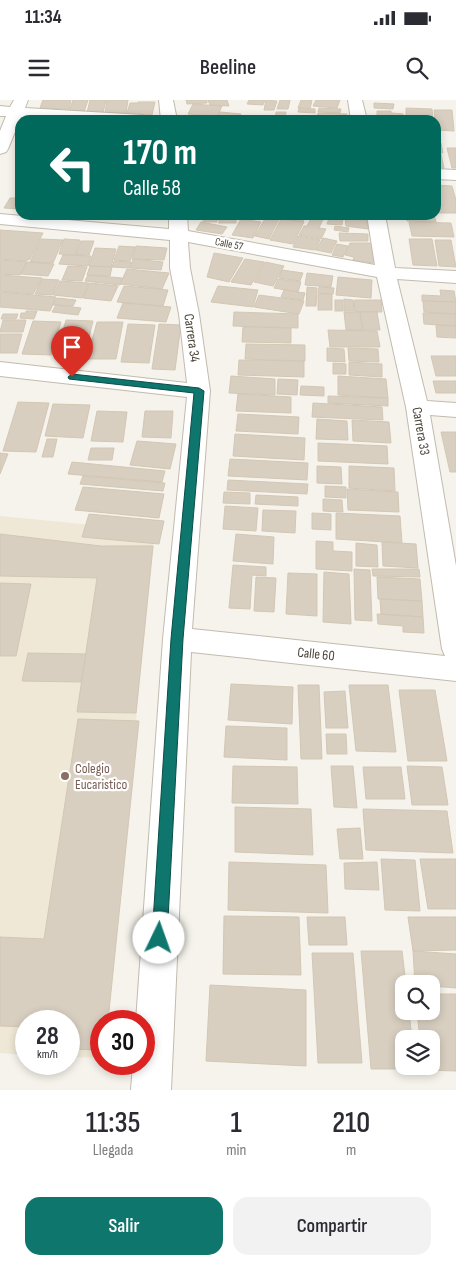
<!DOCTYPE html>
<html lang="es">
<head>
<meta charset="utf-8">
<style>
  body { margin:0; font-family:"Sofia Sans Condensed",sans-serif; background:#f2f2f3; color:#2b2b33; height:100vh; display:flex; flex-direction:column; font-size:19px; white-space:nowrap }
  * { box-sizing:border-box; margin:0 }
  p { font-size:16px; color:#7c7c81 }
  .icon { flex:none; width:28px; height:28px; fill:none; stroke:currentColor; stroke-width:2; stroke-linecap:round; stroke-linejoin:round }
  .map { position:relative; height:990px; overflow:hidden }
  .details { display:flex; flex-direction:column; background:#fff; flex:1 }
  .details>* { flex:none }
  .top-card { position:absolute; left:15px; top:15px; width:426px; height:105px; border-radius:15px; box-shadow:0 2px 8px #0003; background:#00695c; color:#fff; overflow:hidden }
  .buttons { position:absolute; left:395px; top:875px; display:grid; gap:10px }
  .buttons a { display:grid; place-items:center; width:45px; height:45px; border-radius:10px; background:#fff; box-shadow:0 2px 8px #0003; font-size:25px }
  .speed { position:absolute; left:15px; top:910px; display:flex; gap:10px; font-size:25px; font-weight:700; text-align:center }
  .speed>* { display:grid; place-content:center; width:65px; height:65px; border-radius:50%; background:#fff; box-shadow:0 2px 8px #0003; line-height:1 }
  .speed small { font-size:12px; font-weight:400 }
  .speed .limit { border:8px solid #d22; background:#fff; color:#111 }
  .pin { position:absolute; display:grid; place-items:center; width:42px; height:42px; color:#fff; margin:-51px -21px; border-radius:50% 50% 50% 0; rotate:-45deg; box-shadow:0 0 5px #0007 }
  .pin .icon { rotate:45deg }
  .me { position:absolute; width:55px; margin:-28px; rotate:3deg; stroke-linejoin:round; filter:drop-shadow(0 0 4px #0008) }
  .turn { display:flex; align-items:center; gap:18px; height:105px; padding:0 25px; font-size:22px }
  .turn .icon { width:65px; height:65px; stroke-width:2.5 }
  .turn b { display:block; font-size:35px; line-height:42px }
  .eta { display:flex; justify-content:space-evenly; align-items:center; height:85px; text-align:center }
  .eta b { font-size:30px; font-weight:600; line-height:35px }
  .action { display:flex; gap:10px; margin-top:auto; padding:10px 25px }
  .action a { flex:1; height:58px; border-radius:15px; background:#0f766e; color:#fff; font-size:20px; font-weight:600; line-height:58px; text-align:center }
  .action a+a { background:#f2f2f3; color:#2b2b33 }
  .status { display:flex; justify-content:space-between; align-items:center; height:35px; padding:0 25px; background:#fff; direction:ltr }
  .status svg { height:14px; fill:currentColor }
  header { display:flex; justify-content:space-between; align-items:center; height:65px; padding:0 25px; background:#fff; font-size:22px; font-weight:600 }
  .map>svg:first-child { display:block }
</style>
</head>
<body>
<div class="status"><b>11:34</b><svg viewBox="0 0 49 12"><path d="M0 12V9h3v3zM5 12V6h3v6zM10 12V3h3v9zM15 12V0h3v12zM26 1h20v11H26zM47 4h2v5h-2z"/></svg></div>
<header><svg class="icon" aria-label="menu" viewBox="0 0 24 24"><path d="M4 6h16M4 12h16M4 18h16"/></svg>Beeline<svg class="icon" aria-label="search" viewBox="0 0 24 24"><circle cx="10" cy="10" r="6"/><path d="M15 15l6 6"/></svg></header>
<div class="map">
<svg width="456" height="990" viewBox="0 0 456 990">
  <rect width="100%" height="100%" fill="#f6f3ec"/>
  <polygon fill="#efe8d6" points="0,416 155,431 106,921 101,921 101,958 69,957 69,921 26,921 26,955 0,953"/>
  <g fill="#d8cfc1" stroke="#d3c7b4">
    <polygon points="43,0 71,0 69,9 40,8"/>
    <polygon points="73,0 88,0 84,12 69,12"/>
    <polygon points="90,0 106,0 103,13 87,13"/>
    <polygon points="107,0 128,0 126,13 105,13"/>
    <polygon points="186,0 207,0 207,3 187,4"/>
    <polygon points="208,0 227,0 229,6 210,5"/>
    <polygon points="249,0 265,0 263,5 247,4"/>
    <polygon points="266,0 277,1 274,10 264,10"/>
    <polygon points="280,0 290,0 288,9 277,9"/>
    <polygon points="301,0 312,0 310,9 298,8"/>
    <polygon points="316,0 340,0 337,8 313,6"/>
    <polygon points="138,2 155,2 152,15 127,13 130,3 138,3"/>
    <polygon points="374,3 394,4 393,9 374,8"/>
    <polygon points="193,4 206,5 222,6 217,17 188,14"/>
    <polygon points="299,8 315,9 315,13 298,12"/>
    <polygon points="319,8 341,9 340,13 318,12"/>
    <polygon points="406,8 432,9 433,20 406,20"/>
    <polygon points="434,10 452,10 454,31 436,30"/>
    <polygon points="377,11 391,11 392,20 377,20"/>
    <polygon points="220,12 241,14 238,20 195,20 197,15 218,17"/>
    <polygon points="276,12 286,12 285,19 275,19"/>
    <polygon points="318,13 347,14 347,20 317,19"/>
    <polygon points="392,13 403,14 404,20 392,20"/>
    <polygon points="436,43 441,43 443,53 436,53"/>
    <polygon points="447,48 456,48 456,68 452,68"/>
    <polygon points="436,54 441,54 444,68 436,68"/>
    <polygon points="436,85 452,86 456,100 456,113 438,113"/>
    <polygon points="10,98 20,98 20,109 4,108"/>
    <polygon points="204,115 217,115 217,122 203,122"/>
    <rect x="219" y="115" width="17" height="8"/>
    <polygon points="284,115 306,115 303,122 282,118"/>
    <polygon points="313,115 324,117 319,128 326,129 321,139 299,135 304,126 307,126"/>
    <polygon points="406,115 434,115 436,122 407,121"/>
    <polygon points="330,116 343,118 342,125 327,124"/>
    <polygon points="266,117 279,119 269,139 255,136"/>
    <polygon points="345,117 366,117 368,129 346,126"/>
    <polygon points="241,119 261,122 253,138 232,135"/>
    <polygon points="281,119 304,122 293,144 270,140"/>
    <polygon points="201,122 227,127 222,134 196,130"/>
    <polygon points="409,122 451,123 454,137 412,136"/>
    <polygon points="335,126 349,128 348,132 334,130"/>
    <polygon points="0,130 43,133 30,159 26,161 0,159"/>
    <polygon points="339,133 368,134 368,141 340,141"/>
    <polygon points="298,136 320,140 315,150 293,147"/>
    <polygon points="323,138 337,141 331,153 316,150"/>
    <polygon points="41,139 63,140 53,163 30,162"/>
    <polygon points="64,139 80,140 75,155 59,154"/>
    <polygon points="409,139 432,139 437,166 413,165"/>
    <polygon points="435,140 451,140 456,167 439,166"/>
    <polygon points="81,141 94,141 89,155 76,155"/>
    <polygon points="350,143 370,143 380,158 373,163 353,160 354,157 345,155"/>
    <polygon points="337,144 348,146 343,157 332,155"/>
    <polygon points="119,146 135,147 130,161 114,160"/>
    <polygon points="136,146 167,148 164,160 132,159"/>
    <polygon points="95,148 116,149 111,167 89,166"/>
    <polygon points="214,153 243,158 229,182 207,177"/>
    <polygon points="63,155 91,156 88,166 59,164"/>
    <polygon points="133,159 163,162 161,170 130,168"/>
    <polygon points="245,159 264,162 251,185 231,182"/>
    <polygon points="0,160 27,162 20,175 0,174"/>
    <polygon points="114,161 131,162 129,168 112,167"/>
    <polygon points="27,162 54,164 48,176 21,174"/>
    <polygon points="265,162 284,166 273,186 254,182"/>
    <polygon points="68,166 87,167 82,181 62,180"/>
    <polygon points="90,166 112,167 110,176 87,175"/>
    <polygon points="127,169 169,173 162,189 120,184"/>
    <polygon points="282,170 303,173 300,181 279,178"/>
    <polygon points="307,173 333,176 331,187 305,185"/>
    <polygon points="0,175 42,178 33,194 0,191"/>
    <polygon points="88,175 122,178 120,185 85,181"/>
    <polygon points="338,177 372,180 371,198 336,195"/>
    <polygon points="42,179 59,180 52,195 35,194"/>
    <polygon points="278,179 301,182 298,192 274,188"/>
    <polygon points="60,181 89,183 82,198 53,195"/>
    <polygon points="90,183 118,186 111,201 83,198"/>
    <polygon points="124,186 168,190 163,206 117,202"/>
    <polygon points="218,186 258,190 253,207 211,202"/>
    <polygon points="307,187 317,188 316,206 306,206"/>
    <polygon points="319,187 334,188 333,194 318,193"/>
    <polygon points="284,190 305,193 303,200 281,197"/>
    <polygon points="440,190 454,191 456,202 422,201 422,195 441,196"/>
    <polygon points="0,192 56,197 50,211 0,207"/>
    <rect x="318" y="194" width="14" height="16"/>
    <polygon points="259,195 304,201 299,214 254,207"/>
    <polygon points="57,198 76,200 73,206 53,205"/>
    <polygon points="344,199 353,200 354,211 344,211"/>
    <rect x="335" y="200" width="8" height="11"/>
    <polygon points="354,200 381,200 382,212 355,212"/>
    <polygon points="423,201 456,202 456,214 424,212"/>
    <polygon points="123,203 171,207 166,222 117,218"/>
    <polygon points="56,205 81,208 78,215 52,212"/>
    <polygon points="26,211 37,211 34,219 20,218 21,213 26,213"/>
    <polygon points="234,212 298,214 298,228 233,226"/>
    <polygon points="344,212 360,212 363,230 346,230"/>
    <polygon points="360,212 377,212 380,230 363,230"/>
    <polygon points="423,213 456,214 456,226 424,224"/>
    <polygon points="3,214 18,214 16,219 1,219"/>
    <polygon points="3,220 26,220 23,232 0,232"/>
    <polygon points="66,220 93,221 84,258 56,256"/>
    <polygon points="33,221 61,222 51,255 22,254"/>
    <polygon points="97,222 123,222 116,259 87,259"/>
    <polygon points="128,224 155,225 149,263 121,262"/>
    <polygon points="159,224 181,225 175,270 152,269"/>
    <polygon points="436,225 456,226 456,238 437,237"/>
    <polygon points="243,227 291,228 291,243 242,242"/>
    <polygon points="328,230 377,231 380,247 330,247"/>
    <polygon points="0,234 22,234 17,253 0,253"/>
    <polygon points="246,244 305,245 305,261 245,259"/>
    <polygon points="327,248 344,249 345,262 327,261"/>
    <polygon points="348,248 378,249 379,262 349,261"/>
    <polygon points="431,256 456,256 456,276 436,276"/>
    <polygon points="239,260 304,261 304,277 238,275"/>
    <polygon points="349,262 382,264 382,277 349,275"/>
    <polygon points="333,263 346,264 346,274 333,274"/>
    <polygon points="231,276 275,279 275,295 229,293"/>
    <polygon points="338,276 386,279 388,298 338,295"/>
    <polygon points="278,279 298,280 297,295 277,294"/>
    <polygon points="433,281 456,281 456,293 436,293"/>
    <polygon points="301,286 324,287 324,296 300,295"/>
    <polygon points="238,294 291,297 291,313 236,311"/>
    <polygon points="328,296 388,298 388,306 328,303"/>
    <polygon points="18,302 49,303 36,352 3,351"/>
    <polygon points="313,303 382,307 383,320 312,317"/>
    <polygon points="53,304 90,305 83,338 45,336"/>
    <polygon points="97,311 127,312 123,342 91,341"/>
    <polygon points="145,311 173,311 171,338 142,337"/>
    <polygon points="238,314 299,317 298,334 236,331"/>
    <polygon points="317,319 347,321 348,340 316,339"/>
    <polygon points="352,320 389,322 391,343 353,341"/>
    <polygon points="441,332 456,332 456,372 450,372"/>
    <polygon points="235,334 305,338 304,360 233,356"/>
    <polygon points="47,339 57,339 53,357 42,357"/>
    <polygon points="137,341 176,344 170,369 130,365"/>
    <polygon points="318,343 387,346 388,364 318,361"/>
    <polygon points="91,348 114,348 112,360 88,360"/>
    <polygon points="0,353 8,354 0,374"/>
    <polygon points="230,359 308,363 307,380 228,376"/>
    <polygon points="72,362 165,371 162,382 68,374"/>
    <polygon points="317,366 341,367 342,384 317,383"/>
    <polygon points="349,366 394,368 395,391 349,388"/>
    <polygon points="83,376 165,383 163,391 80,384"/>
    <polygon points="228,380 308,384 307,394 227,390"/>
    <polygon points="325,386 346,387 346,398 325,397"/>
    <polygon points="83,387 164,394 159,418 75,410"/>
    <polygon points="347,389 398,392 399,412 348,410"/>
    <polygon points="224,392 250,393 250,404 223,403"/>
    <polygon points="256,395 298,397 298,406 255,404"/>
    <polygon points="323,399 342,400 343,412 323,411"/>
    <polygon points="225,406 258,408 256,431 223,429"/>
    <polygon points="263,410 296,411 295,433 262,431"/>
    <polygon points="312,413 331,414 331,430 312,429"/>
    <polygon points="336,413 400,416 402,443 336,439"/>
    <polygon points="89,414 164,421 159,444 82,437"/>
    <polygon points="0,434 101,446 153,446 136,613 77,612 97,478 0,476"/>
    <polygon points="236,434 274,437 273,464 233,461"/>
    <polygon points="316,441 333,442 333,451 352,452 352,471 316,469"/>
    <polygon points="382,442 416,444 418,468 383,466"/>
    <polygon points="356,443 377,445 378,467 356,466"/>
    <polygon points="233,465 266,467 266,476 252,475 250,509 229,508"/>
    <polygon points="354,469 370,470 372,521 355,520"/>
    <polygon points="372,469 419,469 420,477 373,476"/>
    <polygon points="324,472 349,474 351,524 323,522"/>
    <polygon points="288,473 317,474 317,516 286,514"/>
    <polygon points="256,477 276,478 274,512 254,511"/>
    <polygon points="377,477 420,479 422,501 378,499"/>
    <polygon points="0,483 31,484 16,556 0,556"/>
    <polygon points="380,499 422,501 423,517 381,514"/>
    <polygon points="377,514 423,517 424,533 403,532 403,526 378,524"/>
    <polygon points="28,553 86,554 81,582 22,581"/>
    <polygon points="231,584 293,587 292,624 228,620"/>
    <polygon points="298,585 319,585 322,659 301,659"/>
    <polygon points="349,585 388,585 396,652 356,651"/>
    <polygon points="399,590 435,590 447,661 408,661"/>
    <polygon points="345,591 348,628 326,628 324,592"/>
    <polygon points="78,619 139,621 108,921 101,921 101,950 69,949 69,921 26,921 26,927 0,926 0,837 44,839"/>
    <polygon points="226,626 287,628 287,660 224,657"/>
    <polygon points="326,634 346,634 347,654 327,654"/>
    <polygon points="233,666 297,667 298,704 232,703"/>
    <polygon points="331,666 353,666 357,708 334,707"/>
    <polygon points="407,666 442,667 448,705 412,705"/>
    <polygon points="363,667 401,667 405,699 366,699"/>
    <polygon points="235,707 311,709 313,755 235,752"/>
    <polygon points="363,709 447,711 453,753 366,750"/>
    <polygon points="360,728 363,759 340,759 337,729"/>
    <polygon points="381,759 415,760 420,811 385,810"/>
    <polygon points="420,759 456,759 456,809 428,809"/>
    <polygon points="229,762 326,765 328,813 228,810"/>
    <polygon points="377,762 379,790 345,789 344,763"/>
    <polygon points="224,816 299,817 301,875 223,874"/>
    <polygon points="307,817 345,817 347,845 309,845"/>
    <polygon points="408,817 456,817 456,850 413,851"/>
    <polygon points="361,851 402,851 406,884 404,884 404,911 409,911 412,939 404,939 404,966 416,966 416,969 371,969"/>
    <polygon points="413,851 456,854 456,888 431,886 431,884 415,884"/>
    <polygon points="312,853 353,853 362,963 318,963"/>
    <polygon points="210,885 306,890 306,966 206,961"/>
    <polygon points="431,894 456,894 456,971 424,970 423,966 431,966 431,939 420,939 417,911 431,911"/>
  </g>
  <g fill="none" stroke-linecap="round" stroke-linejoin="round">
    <defs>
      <g id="minor">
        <polygon points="14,0 28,0 25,8 142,15 147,17 150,20 69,20 21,17 8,49 6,52 0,54 0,31 6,16 0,16 0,6 10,7"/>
        <polygon points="159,0 173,0 177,20 161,20"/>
        <polygon points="348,0 362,0 367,20 351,20"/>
        <polygon points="436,69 456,70 456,80 436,79"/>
        <path d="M0 114 169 129V115H187L188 131 375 165 367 115H385L395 168 456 171V183L397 179 427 301 456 303V317L430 315 456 466V581L191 552 171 990H131L133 964H144V921H136L163 539 187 297 0 276V262L187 283 179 214 170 168V140L0 124ZM188 142 377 177 406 307 442 549 445 556 192 529 210 291 199 214 190 168Z"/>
      </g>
    </defs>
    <use href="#minor" stroke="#c2bbae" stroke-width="2"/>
    <use href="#minor" fill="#fff" fill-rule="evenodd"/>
  </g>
  <polygon fill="#0f766e" stroke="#0a4d48" points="72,274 199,288 204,291 183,539 167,838 164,844 159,846 154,844 152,838 171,539 194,293 69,279 68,277"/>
  <circle fill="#8d6e63" stroke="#fff" stroke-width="2" cx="65" cy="676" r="5"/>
  <g text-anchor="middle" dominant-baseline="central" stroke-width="4.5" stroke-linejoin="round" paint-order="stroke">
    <g font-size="11" fill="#4b4439" stroke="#fff">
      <text transform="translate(229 144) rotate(11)">Calle 57</text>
    </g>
    <g font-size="14" fill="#4b4439" stroke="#fff">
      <text transform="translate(192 238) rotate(82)">Carrera 34</text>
      <text transform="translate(421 331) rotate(80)">Carrera 33</text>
      <text transform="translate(316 554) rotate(6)">Calle 60</text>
    </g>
    <g font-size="14" fill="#785e54" stroke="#fff" text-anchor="start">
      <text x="75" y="668">Colegio<tspan x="75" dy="16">Eucaristico</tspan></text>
    </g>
  </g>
</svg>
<div class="buttons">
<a><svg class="icon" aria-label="search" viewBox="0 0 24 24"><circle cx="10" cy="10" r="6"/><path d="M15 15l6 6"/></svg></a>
<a><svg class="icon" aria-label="layers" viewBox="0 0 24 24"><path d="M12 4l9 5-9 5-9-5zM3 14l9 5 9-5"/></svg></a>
</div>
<div class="speed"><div>28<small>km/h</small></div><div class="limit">30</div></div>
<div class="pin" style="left:72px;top:277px;background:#d93025"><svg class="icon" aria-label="arrive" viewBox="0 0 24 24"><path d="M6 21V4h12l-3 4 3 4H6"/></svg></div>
<svg class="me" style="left:159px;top:838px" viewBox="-20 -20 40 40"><circle r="19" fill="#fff"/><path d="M0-13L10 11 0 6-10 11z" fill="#0f766e"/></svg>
<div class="top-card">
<div class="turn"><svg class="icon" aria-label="left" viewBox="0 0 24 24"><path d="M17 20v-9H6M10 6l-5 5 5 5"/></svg><div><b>170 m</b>Calle 58</div></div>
</div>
</div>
<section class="details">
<div class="eta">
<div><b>11:35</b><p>Llegada</p></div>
<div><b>1</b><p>min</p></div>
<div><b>210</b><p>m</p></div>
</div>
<div class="action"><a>Salir</a><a>Compartir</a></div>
</section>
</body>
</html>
